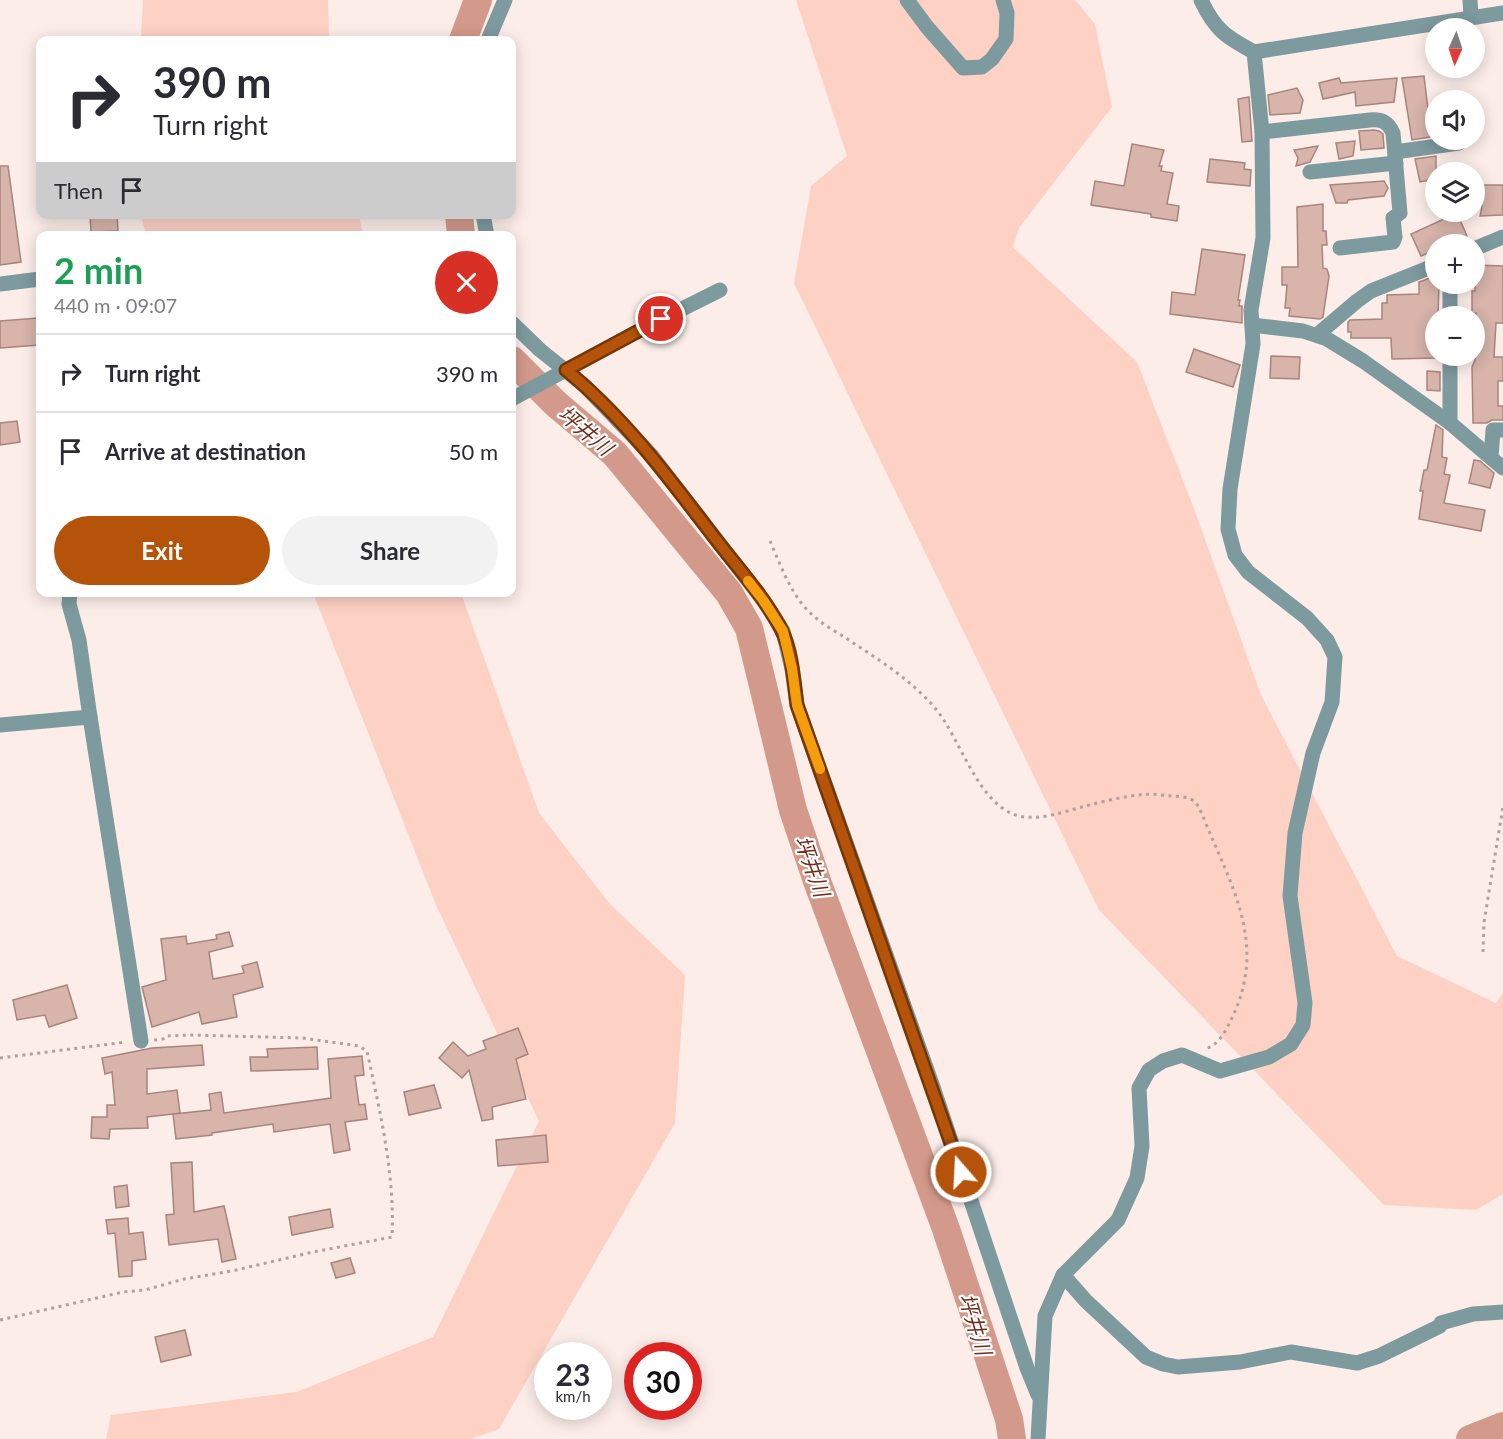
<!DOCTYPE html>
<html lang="en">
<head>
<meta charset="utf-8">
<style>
  body { margin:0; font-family:Lato,"Noto Sans JP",sans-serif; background:#f2f2f3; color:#2b2b33; height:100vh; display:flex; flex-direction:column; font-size:22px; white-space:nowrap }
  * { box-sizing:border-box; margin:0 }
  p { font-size:20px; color:#7c7c81 }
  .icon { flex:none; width:33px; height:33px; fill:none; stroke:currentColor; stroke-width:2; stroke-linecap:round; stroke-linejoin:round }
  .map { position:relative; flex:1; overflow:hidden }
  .drawer { position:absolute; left:36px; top:231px; width:480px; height:366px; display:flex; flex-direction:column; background:#fff; border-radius:12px; box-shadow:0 3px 15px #0003 }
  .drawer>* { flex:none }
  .banner { position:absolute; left:36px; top:36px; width:480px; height:183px; border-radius:12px; box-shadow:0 3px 15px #0003; background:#fff; color:#2b2b33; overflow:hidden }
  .needle { width:39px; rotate:183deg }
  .fabs { position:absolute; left:1425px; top:18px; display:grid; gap:12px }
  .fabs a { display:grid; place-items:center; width:60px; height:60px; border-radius:50%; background:#fff; box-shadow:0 3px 15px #0003; font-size:30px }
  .speed { position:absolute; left:534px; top:1342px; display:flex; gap:12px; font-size:30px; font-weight:700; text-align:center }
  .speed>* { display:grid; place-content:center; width:78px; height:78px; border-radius:50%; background:#fff; box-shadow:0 3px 15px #0003; line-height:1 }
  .speed small { font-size:15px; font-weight:400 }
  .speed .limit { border:9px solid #d22; background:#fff; color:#111 }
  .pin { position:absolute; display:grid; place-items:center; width:51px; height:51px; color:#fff; margin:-26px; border:3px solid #fff; border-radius:50%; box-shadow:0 2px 6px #0007 }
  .me { position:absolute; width:66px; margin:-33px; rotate:341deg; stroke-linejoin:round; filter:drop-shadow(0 0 4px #0008) }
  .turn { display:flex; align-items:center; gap:21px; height:126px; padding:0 18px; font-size:27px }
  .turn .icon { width:78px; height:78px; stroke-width:2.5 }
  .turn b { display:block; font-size:42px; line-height:51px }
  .then { display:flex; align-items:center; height:57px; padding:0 18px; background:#0003; gap:12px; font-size:22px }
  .round { display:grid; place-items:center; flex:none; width:63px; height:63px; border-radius:32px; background:#f2f2f3 }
  .overview { display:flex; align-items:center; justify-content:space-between; height:102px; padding:0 18px }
  h1 { font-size:36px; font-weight:700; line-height:45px; color:#1e9e55 }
  .action { display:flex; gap:12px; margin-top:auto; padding:12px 18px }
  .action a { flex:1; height:69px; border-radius:36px; background:#b45309; color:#fff; font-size:24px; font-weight:700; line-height:69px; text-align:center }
  .action a+a { background:#f2f2f3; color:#2b2b33 }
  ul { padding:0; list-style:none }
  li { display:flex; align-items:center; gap:18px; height:78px; padding:0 18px; border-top:2px solid #e1e1e2 }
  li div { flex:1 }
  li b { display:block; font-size:22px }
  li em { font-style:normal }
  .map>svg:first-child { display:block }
</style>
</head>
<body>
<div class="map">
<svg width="1503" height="1439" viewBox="0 0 1503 1439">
  <rect width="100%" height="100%" fill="#fcede9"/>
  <g fill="#fed1c5">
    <polygon points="143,0 328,0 329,40 141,40"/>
    <polygon points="796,0 1075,0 1095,24 1112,107 1019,228 1013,247 1137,362 1193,506 1261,695 1397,956 1496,1003 1503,993 1503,1194 1476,1210 1384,1205 1099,910 794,283 811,186 847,156"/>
    <polygon points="141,215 359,215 363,235 146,235"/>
    <polygon points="313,593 461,593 539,813 610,904 685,975 675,1123 499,1429 471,1439 106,1439 111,1415 297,1392 433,1337 539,1121 436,905"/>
  </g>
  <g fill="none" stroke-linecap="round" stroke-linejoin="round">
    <g stroke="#d3998a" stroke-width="28">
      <polyline points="463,40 478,0"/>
      <polyline points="459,214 461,236"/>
      <polyline points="512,360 555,403 615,454 729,593 749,628 793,810 817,881 946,1229 1009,1419 1012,1439"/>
      <polyline points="1470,1439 1503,1426"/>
    </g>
  </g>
  <g fill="#d8b4ab" stroke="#a7857d" stroke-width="1.5">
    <polygon points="1424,76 1429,118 1436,117 1436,136 1412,140 1402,78"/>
    <polygon points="1339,78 1341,83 1397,78 1394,102 1356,106 1355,92 1323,99 1319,83"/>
    <polygon points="1297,88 1303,100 1300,113 1270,115 1268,95"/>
    <polygon points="1249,97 1252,141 1242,142 1238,99"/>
    <polygon points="1374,130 1379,131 1383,134 1384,148 1361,150 1359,131"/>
    <polygon points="1355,141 1353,156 1339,159 1336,143"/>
    <polygon points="1132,144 1164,150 1159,166 1162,166 1161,171 1173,173 1167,204 1179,206 1177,221 1151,217 1151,214 1091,205 1095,181 1124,186"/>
    <polygon points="1318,146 1310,162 1296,166 1298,158 1294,150"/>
    <polygon points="1436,156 1436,179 1420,182 1415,159"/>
    <polygon points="1210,159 1245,163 1244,169 1251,170 1250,186 1207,182"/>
    <polygon points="0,166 8,166 21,262 0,265"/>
    <polygon points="1384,181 1388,188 1384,196 1348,200 1347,203 1336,203 1330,185"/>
    <polygon points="1477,185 1503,185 1503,215 1480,216 1482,207"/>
    <polygon points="1323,204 1323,231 1326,231 1327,245 1322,245 1323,268 1327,269 1329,276 1323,317 1320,319 1289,316 1290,308 1285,308 1287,285 1282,285 1282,267 1298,267 1297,207"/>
    <polygon points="1457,213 1467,236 1448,244 1436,244 1436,250 1421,256 1411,234"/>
    <polygon points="90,214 117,214 118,231 91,232"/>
    <polygon points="1202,249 1245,255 1238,300 1240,300 1239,306 1242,306 1242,323 1170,314 1172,292 1195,295"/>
    <polygon points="1476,265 1503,266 1503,323 1496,323 1494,357 1503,357 1503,381 1498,381 1498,406 1503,406 1503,420 1492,420 1487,423 1473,423 1472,367 1475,360 1476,313 1472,313 1472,291 1475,291"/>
    <polygon points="1430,278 1436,278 1436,284 1439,284 1438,316 1436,316 1436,358 1392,359 1391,338 1351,338 1351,332 1348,332 1348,322 1350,320 1382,319 1382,303 1387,303 1387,295 1419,294 1419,282"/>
    <polygon points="38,318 39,345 0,348 0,321"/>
    <polygon points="1194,349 1240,365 1233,387 1186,372"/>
    <polygon points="1271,356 1300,357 1299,379 1270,378"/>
    <polygon points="1427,371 1440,372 1440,391 1427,390"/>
    <polygon points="17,421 20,442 0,445 0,423"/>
    <polygon points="1436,425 1443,430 1442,457 1447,458 1444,474 1450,475 1444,503 1485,510 1481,531 1419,519 1423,491 1420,491 1424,470 1427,470"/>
    <polygon points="1474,460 1480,461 1494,473 1490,488 1469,483"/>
    <polygon points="229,932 233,946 209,952 213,979 244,973 242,966 257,962 263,987 233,995 237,1017 202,1024 199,1012 152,1027 142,987 166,980 161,939 186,936 187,944 217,939 216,935"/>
    <polygon points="67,985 77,1018 49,1027 45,1015 17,1020 13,1000"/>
    <polygon points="518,1028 528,1054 516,1059 526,1099 492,1107 493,1119 482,1121 469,1070 462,1078 439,1058 453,1042 468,1056 486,1049 483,1041"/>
    <polygon points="202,1045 204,1065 147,1069 147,1094 177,1090 180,1113 173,1114 211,1110 209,1094 221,1092 224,1113 331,1098 328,1059 362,1056 364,1075 355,1076 359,1105 365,1104 367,1119 345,1122 350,1150 334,1153 330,1124 274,1132 273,1124 212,1133 212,1135 176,1139 173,1114 147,1117 148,1128 110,1129 109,1139 91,1138 92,1117 107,1117 107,1105 115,1105 112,1072 105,1074 102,1058 152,1048"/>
    <polygon points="317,1047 318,1069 251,1071 250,1057 268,1057 267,1049"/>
    <polygon points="434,1085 441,1108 409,1115 404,1092"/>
    <polygon points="546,1135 548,1162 498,1166 496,1140"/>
    <polygon points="192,1162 194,1212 224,1206 236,1259 222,1262 218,1239 169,1245 166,1215 174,1214 171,1163"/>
    <polygon points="127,1185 129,1206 116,1208 114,1187"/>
    <polygon points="330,1209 333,1227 292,1235 289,1217"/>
    <polygon points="128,1218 129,1234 143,1232 146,1259 132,1261 132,1276 119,1277 115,1233 108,1234 106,1220"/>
    <polygon points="350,1258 355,1273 336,1278 331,1263"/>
    <polygon points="185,1330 191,1355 161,1362 155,1337"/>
  </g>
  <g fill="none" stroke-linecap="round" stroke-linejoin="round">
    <g stroke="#b0a19e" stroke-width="3" stroke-dasharray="3 4.5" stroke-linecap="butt">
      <path d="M770 541C782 568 792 599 816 618 826 627 839 633 850 641 880 660 912 681 935 708 961 738 979 811 1024 817 1044 819 1063 812 1082 807 1100 802 1121 797 1139 795 1150 793 1161 795 1171 796 1179 796 1191 797 1196 803 1201 809 1211 837 1215 845 1242 906 1263 957 1230 1022 1226 1031 1217 1046 1207 1048"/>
      <polyline points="1483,952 1484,922 1503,807"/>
      <polyline points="0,1058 126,1042"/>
      <path d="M0 1320 123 1292 145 1290 184 1279 232 1271 313 1252 392 1237C395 1174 380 1112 367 1051L359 1046 302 1038 191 1035 166 1036 163 1039 154 1040"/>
    </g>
    <g stroke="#7d9a9f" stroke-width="15">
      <polyline points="907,0 927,27 963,68 982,67 992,59 1006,39 1007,13 1003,0"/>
      <path d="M1201 0C1215 30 1226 37 1254 52L1503 13"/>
      <polyline points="1470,0 1471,17"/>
      <polyline points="488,40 505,0"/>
      <path d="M1262 132 1370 120C1382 119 1388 122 1393 133L1400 213 1393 218 1395 237 1393 242 1340 248"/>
      <polyline points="1395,152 1459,143"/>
      <polyline points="1310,172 1396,163"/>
      <polyline points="483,214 487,236"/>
      <polyline points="1474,249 1503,237"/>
      <polyline points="0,284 40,279"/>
      <polyline points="1450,316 1450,284"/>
      <polyline points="512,323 540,350 585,386 652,456 763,600 783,631 792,669 797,705 932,1084 1027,1368 1038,1395"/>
      <polyline points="1252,325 1303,331 1327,339 1363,361 1450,423 1503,468"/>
      <polyline points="1317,335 1357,301 1371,291 1436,265"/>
      <polyline points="512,399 642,329 720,290"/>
      <polyline points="1450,423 1450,356"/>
      <polyline points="1491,457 1493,430 1503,430"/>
      <polyline points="70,592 69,604 79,640 90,717"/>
      <polyline points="0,725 90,717 141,1041"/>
      <polyline points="1063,1275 1086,1301 1146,1357 1163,1364 1178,1367 1240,1362 1291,1352 1357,1363 1379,1356 1440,1326 1441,1323 1473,1314 1503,1312"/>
      <polyline points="1038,1439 1045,1316 1063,1275 1118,1220 1137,1178 1142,1146 1139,1088 1149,1070 1163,1061 1182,1055 1220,1071 1269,1057 1291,1044 1303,1025 1305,1003 1290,896 1295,833 1313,753 1332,702 1335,657 1327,640 1307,618 1248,572 1235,555 1228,529 1230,489 1253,344 1251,310 1263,238 1262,132 1254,52"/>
    </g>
  </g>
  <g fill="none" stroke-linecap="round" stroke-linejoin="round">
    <defs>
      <path id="route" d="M661 319 566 370C624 417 669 478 714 537 737 567 764 596 781 629 792 650 794 682 797 705L961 1172"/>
    </defs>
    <use href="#route" stroke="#753606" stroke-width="15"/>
    <use href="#route" stroke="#b45309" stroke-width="10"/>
    <polyline stroke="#f59e0b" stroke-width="10" points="748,581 763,600 783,631 792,669 797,705 820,769"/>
  </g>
  <g text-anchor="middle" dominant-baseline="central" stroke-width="4.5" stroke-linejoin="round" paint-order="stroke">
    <g font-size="21" font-style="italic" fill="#732d1c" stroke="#fff">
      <text transform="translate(586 430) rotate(40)">坪井川</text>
      <text transform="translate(813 866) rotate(70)">坪井川</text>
      <text transform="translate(976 1324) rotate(73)">坪井川</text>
    </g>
  </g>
</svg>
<div class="fabs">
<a><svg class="needle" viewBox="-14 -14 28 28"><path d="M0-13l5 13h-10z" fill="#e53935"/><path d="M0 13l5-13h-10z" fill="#7c7c81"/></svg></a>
<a><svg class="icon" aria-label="sound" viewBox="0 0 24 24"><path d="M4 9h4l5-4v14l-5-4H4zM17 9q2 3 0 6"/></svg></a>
<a><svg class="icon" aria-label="layers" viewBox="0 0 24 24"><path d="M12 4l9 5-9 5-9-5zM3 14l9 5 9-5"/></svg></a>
<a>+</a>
<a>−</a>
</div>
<div class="speed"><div>23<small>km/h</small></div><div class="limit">30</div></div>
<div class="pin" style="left:661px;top:319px;background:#d93025"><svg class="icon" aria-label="arrive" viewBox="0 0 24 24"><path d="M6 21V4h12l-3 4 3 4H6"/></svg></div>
<svg class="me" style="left:961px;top:1172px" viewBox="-20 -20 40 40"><circle r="17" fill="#b45309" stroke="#fff" stroke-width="3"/><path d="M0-11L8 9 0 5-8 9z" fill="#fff"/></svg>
<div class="banner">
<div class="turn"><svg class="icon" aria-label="right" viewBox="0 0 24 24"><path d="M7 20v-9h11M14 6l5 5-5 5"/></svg><div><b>390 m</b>Turn right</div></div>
<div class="then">Then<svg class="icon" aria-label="arrive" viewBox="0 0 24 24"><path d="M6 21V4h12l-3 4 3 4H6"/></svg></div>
</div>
<section class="drawer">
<div class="overview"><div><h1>2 min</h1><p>440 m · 09:07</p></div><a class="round" style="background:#d93025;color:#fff"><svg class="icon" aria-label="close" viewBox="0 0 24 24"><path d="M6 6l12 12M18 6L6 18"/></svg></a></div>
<ul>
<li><svg class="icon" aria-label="right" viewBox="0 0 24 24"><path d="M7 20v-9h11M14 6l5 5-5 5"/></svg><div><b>Turn right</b></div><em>390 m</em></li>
<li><svg class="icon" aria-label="arrive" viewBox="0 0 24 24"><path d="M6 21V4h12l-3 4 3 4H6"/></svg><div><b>Arrive at destination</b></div><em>50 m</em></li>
</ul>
<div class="action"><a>Exit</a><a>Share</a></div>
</section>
</div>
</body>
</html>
